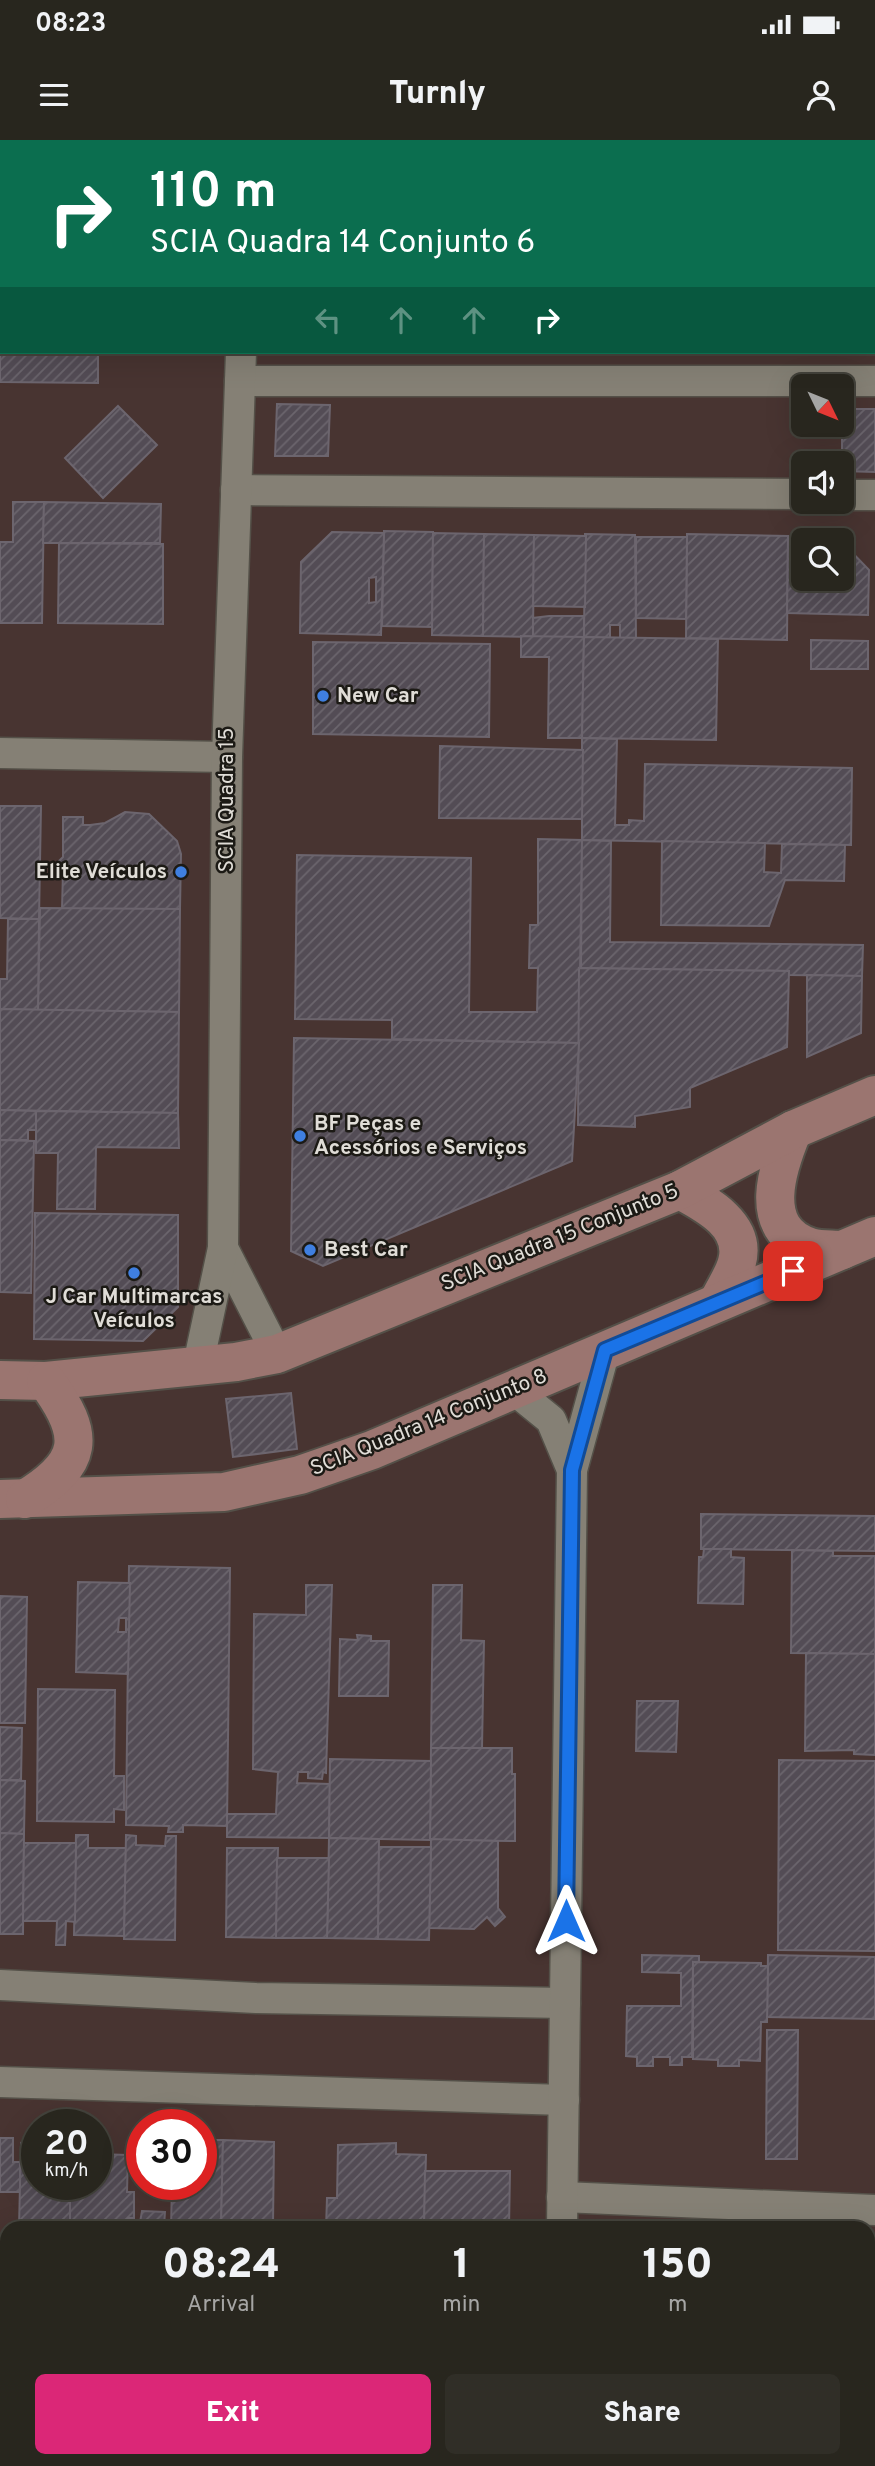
<!DOCTYPE html>
<html lang="en">
<head>
<meta charset="utf-8">
<style>
  body { margin:0; font-family:Overpass,sans-serif; background:#302e27; color:#f1f3f6; height:100vh; display:flex; flex-direction:column; font-size:26px; white-space:nowrap }
  * { box-sizing:border-box; margin:0 }
  p { font-size:23px; color:#a5a5a4 }
  .icon { flex:none; width:38px; height:38px; fill:none; stroke:currentColor; stroke-width:2; stroke-linecap:round; stroke-linejoin:round }
  .map { position:relative; flex:1; overflow:hidden }
  .panel { position:absolute; left:0px; top:2081px; width:875px; height:247px; display:flex; flex-direction:column; background:#28261e; border-radius:21px 21px 0 0; box-shadow:0 7px 28px #0002,0 0 0 2px #44433c }
  .panel>* { flex:none }
  .top-card { position:absolute; left:0px; top:0px; width:875px; height:214px; box-shadow:0 7px 28px #0002,0 0 0 2px #44433c; background:#0b6e4f; color:#fff; overflow:hidden }
  .needle { width:46px; rotate:133deg }
  .tools { position:absolute; left:791px; top:234px; display:grid; gap:14px }
  .tools a { display:grid; place-items:center; width:63px; height:63px; border-radius:10px; background:#28261e; box-shadow:0 7px 28px #0002,0 0 0 2px #44433c; font-size:35px }
  .speed { position:absolute; left:21px; top:1969px; display:flex; gap:14px; font-size:35px; font-weight:700; text-align:center }
  .speed>* { display:grid; place-content:center; width:91px; height:91px; border-radius:50%; background:#28261e; box-shadow:0 7px 28px #0002,0 0 0 2px #44433c; line-height:1 }
  .speed small { font-size:18px; font-weight:400 }
  .speed .limit { border:10px solid #d22; background:#fff; color:#111 }
  .pin { position:absolute; display:grid; place-items:center; width:60px; height:60px; color:#fff; margin:-30px; border-radius:14px; box-shadow:0 4px 10px #0006 }
  .me { position:absolute; width:77px; margin:-38px; rotate:0deg; stroke-linejoin:round; filter:drop-shadow(0 0 5px #0008) }
  .turn { display:flex; align-items:center; gap:24px; height:147px; padding:0 35px; font-size:32px }
  .turn .icon { width:91px; height:91px; stroke-width:2.5 }
  .turn b { display:block; font-size:49px; line-height:60px }
  .lanes { display:flex; align-items:center; height:66px; padding:0 35px; background:#0003; justify-content:center; gap:35px; direction:ltr }
  .lanes .off { opacity:.35 }
  .eta { display:flex; justify-content:space-evenly; align-items:center; height:119px; text-align:center }
  .eta b { font-size:42px; font-weight:800; line-height:49px }
  .button { display:flex; gap:14px; margin-top:auto; padding:14px 35px }
  .button a { flex:1; height:80px; border-radius:10px; background:#db2777; color:#fff; font-size:28px; font-weight:800; line-height:80px; text-align:center }
  .button a+a { background:#302e27; color:#f1f3f6 }
  .status { display:flex; justify-content:space-between; align-items:center; height:49px; padding:0 35px; background:#28261e; direction:ltr }
  .status svg { height:19px; fill:currentColor }
  header { display:flex; justify-content:space-between; align-items:center; height:91px; padding:0 35px; background:#28261e; font-size:32px; font-weight:800 }
  .map>svg:first-child { display:block }
</style>
</head>
<body>
<div class="status"><b>08:23</b><svg viewBox="0 0 49 12"><path d="M0 12V9h3v3zM5 12V6h3v6zM10 12V3h3v9zM15 12V0h3v12zM26 1h20v11H26zM47 4h2v5h-2z"/></svg></div>
<header><svg class="icon" aria-label="menu" viewBox="0 0 24 24"><path d="M4 6h16M4 12h16M4 18h16"/></svg>Turnly<svg class="icon" aria-label="person" viewBox="0 0 24 24"><circle cx="12" cy="8" r="4"/><path d="M4 21q1-7 8-7t8 7"/></svg></header>
<div class="map">
<svg width="875" height="2326" viewBox="0 0 875 2326">
  <defs>
    <pattern id="building-hatch" width="6" height="6" patternUnits="userSpaceOnUse" patternTransform="scale(1.75)"><rect width="6" height="6" fill="#534c55"/><path d="M-1 1l2-2M0 6l6-6M5 7l2-2" fill="none" stroke="#6b656d"/></pattern>
  </defs>
  <rect width="100%" height="100%" fill="#363228"/>
  <path fill="#483431" fill-rule="evenodd" d="M0 0H875V2326H0ZM2 2H873V212H2ZM803 247H842V285H803ZM803 324H842V362H803ZM803 401H842V439H803ZM37 1984H96V2044H37ZM142 1984H201V2044H142ZM7 2088H868V2320H7Z"/>
  <g fill="url(#building-hatch)" stroke="#6c656e" stroke-width="2" fill-rule="evenodd">
    <polygon points="0,0 153,0 2,2 2,57"/>
    <polygon points="332,0 450,0 332,2"/>
    <polygon points="806,0 874,0 873,62 873,2"/>
    <rect x="0" y="57" width="2" height="103"/>
    <polygon points="0,160 2,212 98,212 98,243 0,242"/>
    <polygon points="277,264 330,265 328,316 275,316"/>
    <polygon points="118,266 157,305 103,358 65,318"/>
    <polygon points="842,269 875,269 875,332 842,331"/>
    <polygon points="13,362 44,362 42,483 0,483 0,402 13,402"/>
    <polygon points="44,362 161,364 160,403 43,403"/>
    <polygon points="384,391 433,392 432,487 382,486"/>
    <path d="M332 392 384 393 381 495 300 493 301 422ZM376 437V462L369 463V438Z"/>
    <polygon points="433,393 484,394 483,496 432,495"/>
    <polygon points="484,394 534,395 533,497 483,496"/>
    <polygon points="585,394 635,395 636,498 620,498 620,485 610,485 610,498 584,497"/>
    <polygon points="687,394 788,396 787,500 686,498"/>
    <polygon points="534,395 586,396 585,467 533,466"/>
    <polygon points="636,397 687,397 686,479 636,478"/>
    <polygon points="788,399 839,399 803,401 803,439 842,439 842,402 869,430 868,475 787,473"/>
    <polygon points="59,403 163,404 163,484 58,483"/>
    <polygon points="549,476 584,476 584,497 533,497 533,478"/>
    <polygon points="521,496 584,497 582,598 548,598 549,517 521,517"/>
    <polygon points="584,497 718,499 716,600 582,598"/>
    <polygon points="811,500 868,501 868,529 811,529"/>
    <polygon points="313,502 490,504 489,597 313,594"/>
    <polygon points="582,598 617,599 615,685 629,685 629,680 644,681 645,624 852,628 851,705 582,700"/>
    <polygon points="440,606 583,610 582,679 439,678"/>
    <polygon points="0,666 41,666 39,779 0,778"/>
    <polygon points="125,672 149,674 177,701 181,714 180,769 62,769 63,731 56,724 63,717 63,677 83,677 83,685 90,685 105,683"/>
    <polygon points="538,699 582,700 579,903 392,899 392,880 295,879 297,715 471,718 469,872 537,872 538,828 529,828 530,785 538,785"/>
    <polygon points="582,700 611,701 610,802 863,805 862,836 789,835 789,831 581,828"/>
    <polygon points="662,701 765,703 764,732 781,733 782,704 845,705 844,741 785,740 769,786 661,785"/>
    <polygon points="40,768 180,769 179,872 38,870"/>
    <polygon points="8,779 39,779 38,870 0,869 0,839 7,839"/>
    <polygon points="579,828 789,831 787,907 690,948 690,967 635,976 635,987 578,985"/>
    <polygon points="807,835 862,836 861,893 807,917"/>
    <polygon points="0,869 179,872 178,973 0,970"/>
    <polygon points="294,898 579,903 572,1021 323,1126 291,1111"/>
    <polygon points="0,970 36,971 36,990 28,990 28,1000 0,1000"/>
    <polygon points="36,971 178,973 179,1008 96,1007 95,1069 57,1069 58,1013 36,1013"/>
    <polygon points="0,1000 34,1001 31,1153 0,1152"/>
    <polygon points="35,1073 178,1075 178,1167 143,1201 34,1199"/>
    <polygon points="291,1253 297,1309 233,1317 226,1259"/>
    <polygon points="701,1374 875,1376 875,1411 701,1409"/>
    <polygon points="704,1409 731,1409 731,1417 744,1418 743,1464 698,1463 699,1417 703,1417"/>
    <polygon points="792,1410 833,1411 833,1416 875,1416 875,1514 791,1513"/>
    <polygon points="129,1426 230,1428 227,1686 183,1685 183,1692 168,1692 169,1686 126,1685"/>
    <path d="M78 1442 130 1443 128 1534 76 1532ZM119 1478H126V1492H118Z"/>
    <polygon points="306,1445 332,1445 326,1633 323,1632 322,1639 308,1638 308,1632 298,1632 297,1643 330,1644 329,1698 227,1697 227,1674 276,1674 278,1632 253,1629 254,1474 306,1475"/>
    <polygon points="433,1445 462,1445 461,1500 484,1501 482,1608 431,1608"/>
    <polygon points="0,1456 27,1457 25,1583 0,1583"/>
    <polygon points="357,1495 371,1496 371,1501 389,1501 388,1556 339,1556 340,1499 358,1500"/>
    <polygon points="806,1513 875,1514 875,1615 854,1614 854,1610 805,1611"/>
    <polygon points="38,1549 115,1550 114,1636 124,1636 124,1670 114,1669 114,1682 37,1681"/>
    <polygon points="637,1561 678,1561 676,1612 636,1611"/>
    <polygon points="0,1587 22,1588 21,1640 0,1640"/>
    <polygon points="431,1608 512,1608 512,1634 515,1634 515,1701 430,1700"/>
    <polygon points="330,1619 431,1621 430,1700 329,1698"/>
    <polygon points="779,1620 875,1621 875,1811 778,1810"/>
    <polygon points="0,1640 25,1641 24,1694 0,1693"/>
    <polygon points="0,1693 24,1694 23,1794 0,1794"/>
    <polygon points="76,1695 88,1695 88,1708 126,1708 124,1796 74,1795"/>
    <polygon points="126,1695 136,1696 136,1705 165,1706 166,1696 176,1696 175,1800 124,1799"/>
    <polygon points="329,1698 379,1699 378,1799 327,1798"/>
    <polygon points="431,1699 498,1701 498,1768 505,1777 495,1786 487,1777 474,1789 429,1788"/>
    <polygon points="24,1703 76,1703 75,1782 66,1781 65,1805 56,1805 57,1781 23,1781"/>
    <polygon points="379,1707 431,1707 429,1800 378,1799"/>
    <polygon points="227,1708 278,1708 276,1798 226,1797"/>
    <polygon points="277,1718 329,1718 327,1798 276,1798"/>
    <polygon points="642,1815 699,1816 699,1823 693,1822 692,1917 682,1917 682,1925 670,1925 670,1917 653,1917 653,1926 637,1926 637,1917 626,1916 627,1866 681,1866 681,1833 642,1832"/>
    <polygon points="768,1815 875,1817 875,1879 767,1877"/>
    <polygon points="693,1822 761,1823 761,1826 768,1826 767,1882 761,1882 760,1921 739,1920 739,1926 718,1926 718,1920 693,1919"/>
    <polygon points="767,1890 798,1890 797,2019 766,2019"/>
    <polygon points="0,1998 13,1998 13,2022 20,2022 20,2052 0,2052"/>
    <polygon points="201,2000 223,2000 221,2088 171,2088 172,2044 201,2044"/>
    <polygon points="223,2000 274,2002 273,2085 221,2085"/>
    <polygon points="21,2003 37,2005 37,2044 70,2044 70,2088 19,2088"/>
    <polygon points="396,2003 396,2014 426,2015 424,2088 323,2088 326,2088 327,2058 337,2058 338,2005"/>
    <polygon points="96,2014 128,2015 127,2052 134,2052 134,2078 128,2078 128,2088 70,2088 70,2055 78,2056 78,2044 96,2044"/>
    <polygon points="425,2031 510,2031 509,2088 424,2088"/>
    <polygon points="142,2071 165,2072 164,2086 171,2088 139,2088"/>
    <polygon points="868,2242 875,2242 875,2326 617,2326 617,2320 868,2320"/>
  </g>
  <g fill="none" stroke-linecap="round" stroke-linejoin="round">
    <defs>
      <g id="street">
        <polyline points="247,2 247,0"/>
        <polyline points="240,241 875,241"/>
        <polyline points="236,350 803,354"/>
        <polyline points="842,355 875,355"/>
        <polyline points="0,613 227,617"/>
        <polyline points="223,1108 277,1214"/>
        <polyline points="198,1225 223,1108 227,617 241,212"/>
        <polyline points="513,1249 551,1280 572,1330"/>
        <polyline points="0,1845 256,1858 565,1863"/>
        <polyline points="0,1942 564,1960"/>
        <polyline points="562,2057 875,2070"/>
        <polyline points="562,2088 572,1330 605,1210"/>
        <polyline points="561,2326 561,2320"/>
      </g>
      <g id="secondary">
        <path d="M793 990C778 1026 755 1089 810 1107 819 1110 832 1109 842 1110"/>
        <path d="M680 1050C706 1064 747 1085 737 1122 734 1135 724 1149 718 1162"/>
        <polyline points="0,1240 46,1241 236,1222 277,1214 680,1050 793,990 875,955"/>
        <polyline points="0,1359 224,1352 300,1335 372,1310 875,1096"/>
        <path d="M25 1359C84 1323 87 1296 46 1241"/>
      </g>
    </defs>
    <use href="#street" stroke="#545048" stroke-width="33"/>
    <use href="#secondary" stroke="#545048" stroke-width="42"/>
    <use href="#street" stroke="#858075" stroke-width="30"/>
    <use href="#secondary" stroke="#9b7570" stroke-width="38"/>
  </g>
  <g fill="none" stroke-linecap="round" stroke-linejoin="round">
    <defs>
      <polyline id="route" points="566,1781 572,1330 605,1210 793,1131"/>
    </defs>
    <use href="#route" stroke="#114b97" stroke-width="18"/>
    <use href="#route" stroke="#1a73e8" stroke-width="12"/>
  </g>
  <g fill="#3f7fe0" stroke="#1c1a15" stroke-width="2.5">
    <circle cx="323" cy="556" r="7"/>
    <circle cx="181" cy="732" r="7"/>
    <circle cx="300" cy="996" r="7"/>
    <circle cx="310" cy="1110" r="7"/>
    <circle cx="134" cy="1133" r="7"/>
  </g>
  <g text-anchor="middle" dominant-baseline="central" stroke-width="5" stroke-linejoin="round" paint-order="stroke">
    <g font-size="21" font-weight="bold" fill="#e0ddd7" stroke="#1c1a15" text-anchor="start">
      <text x="337" y="556">New Car</text>
      <text x="167" y="732" text-anchor="end">Elite Veículos</text>
      <text x="314" y="984">BF Peças e<tspan x="314" dy="24">Acessórios e Serviços</tspan></text>
      <text x="324" y="1110">Best Car</text>
      <text x="134" y="1157" text-anchor="middle">J Car Multimarcas<tspan x="134" dy="24">Veículos</tspan></text>
    </g>
    <g font-size="21" fill="#e0ddd7" stroke="#1c1a15">
      <text transform="translate(227 660) rotate(-90)">SCIA Quadra 15</text>
      <text transform="translate(560 1098) rotate(-22)">SCIA Quadra 15 Conjunto 5</text>
      <text transform="translate(429 1283) rotate(-22)">SCIA Quadra 14 Conjunto 8</text>
    </g>
  </g>
</svg>
<div class="tools">
<a><svg class="needle" viewBox="-14 -14 28 28"><path d="M0-13l5 13h-10z" fill="#e53935"/><path d="M0 13l5-13h-10z" fill="#a5a5a4"/></svg></a>
<a><svg class="icon" aria-label="sound" viewBox="0 0 24 24"><path d="M4 9h4l5-4v14l-5-4H4zM17 9q2 3 0 6"/></svg></a>
<a><svg class="icon" aria-label="search" viewBox="0 0 24 24"><circle cx="10" cy="10" r="6"/><path d="M15 15l6 6"/></svg></a>
</div>
<div class="speed"><div>20<small>km/h</small></div><div class="limit">30</div></div>
<div class="pin" style="left:793px;top:1131px;background:#d93025"><svg class="icon" aria-label="arrive" viewBox="0 0 24 24"><path d="M6 21V4h12l-3 4 3 4H6"/></svg></div>
<svg class="me" style="left:566px;top:1781px" viewBox="-20 -20 40 40"><path d="M0-17L14 15 0 8-14 15z" fill="#1a73e8" stroke="#fff" stroke-width="4"/></svg>
<div class="top-card">
<div class="turn"><svg class="icon" aria-label="right" viewBox="0 0 24 24"><path d="M7 20v-9h11M14 6l5 5-5 5"/></svg><div><b>110 m</b>SCIA Quadra 14 Conjunto 6</div></div>
<div class="lanes"><svg class="icon off" aria-label="left" viewBox="0 0 24 24"><path d="M17 20v-9H6M10 6l-5 5 5 5"/></svg><svg class="icon off" aria-label="ahead" viewBox="0 0 24 24"><path d="M12 20V5M6 11l6-6 6 6"/></svg><svg class="icon off" aria-label="ahead" viewBox="0 0 24 24"><path d="M12 20V5M6 11l6-6 6 6"/></svg><svg class="icon" aria-label="right" viewBox="0 0 24 24"><path d="M7 20v-9h11M14 6l5 5-5 5"/></svg></div>
</div>
<section class="panel">
<div class="eta">
<div><b>08:24</b><p>Arrival</p></div>
<div><b>1</b><p>min</p></div>
<div><b>150</b><p>m</p></div>
</div>
<div class="button"><a>Exit</a><a>Share</a></div>
</section>
</div>
</body>
</html>
